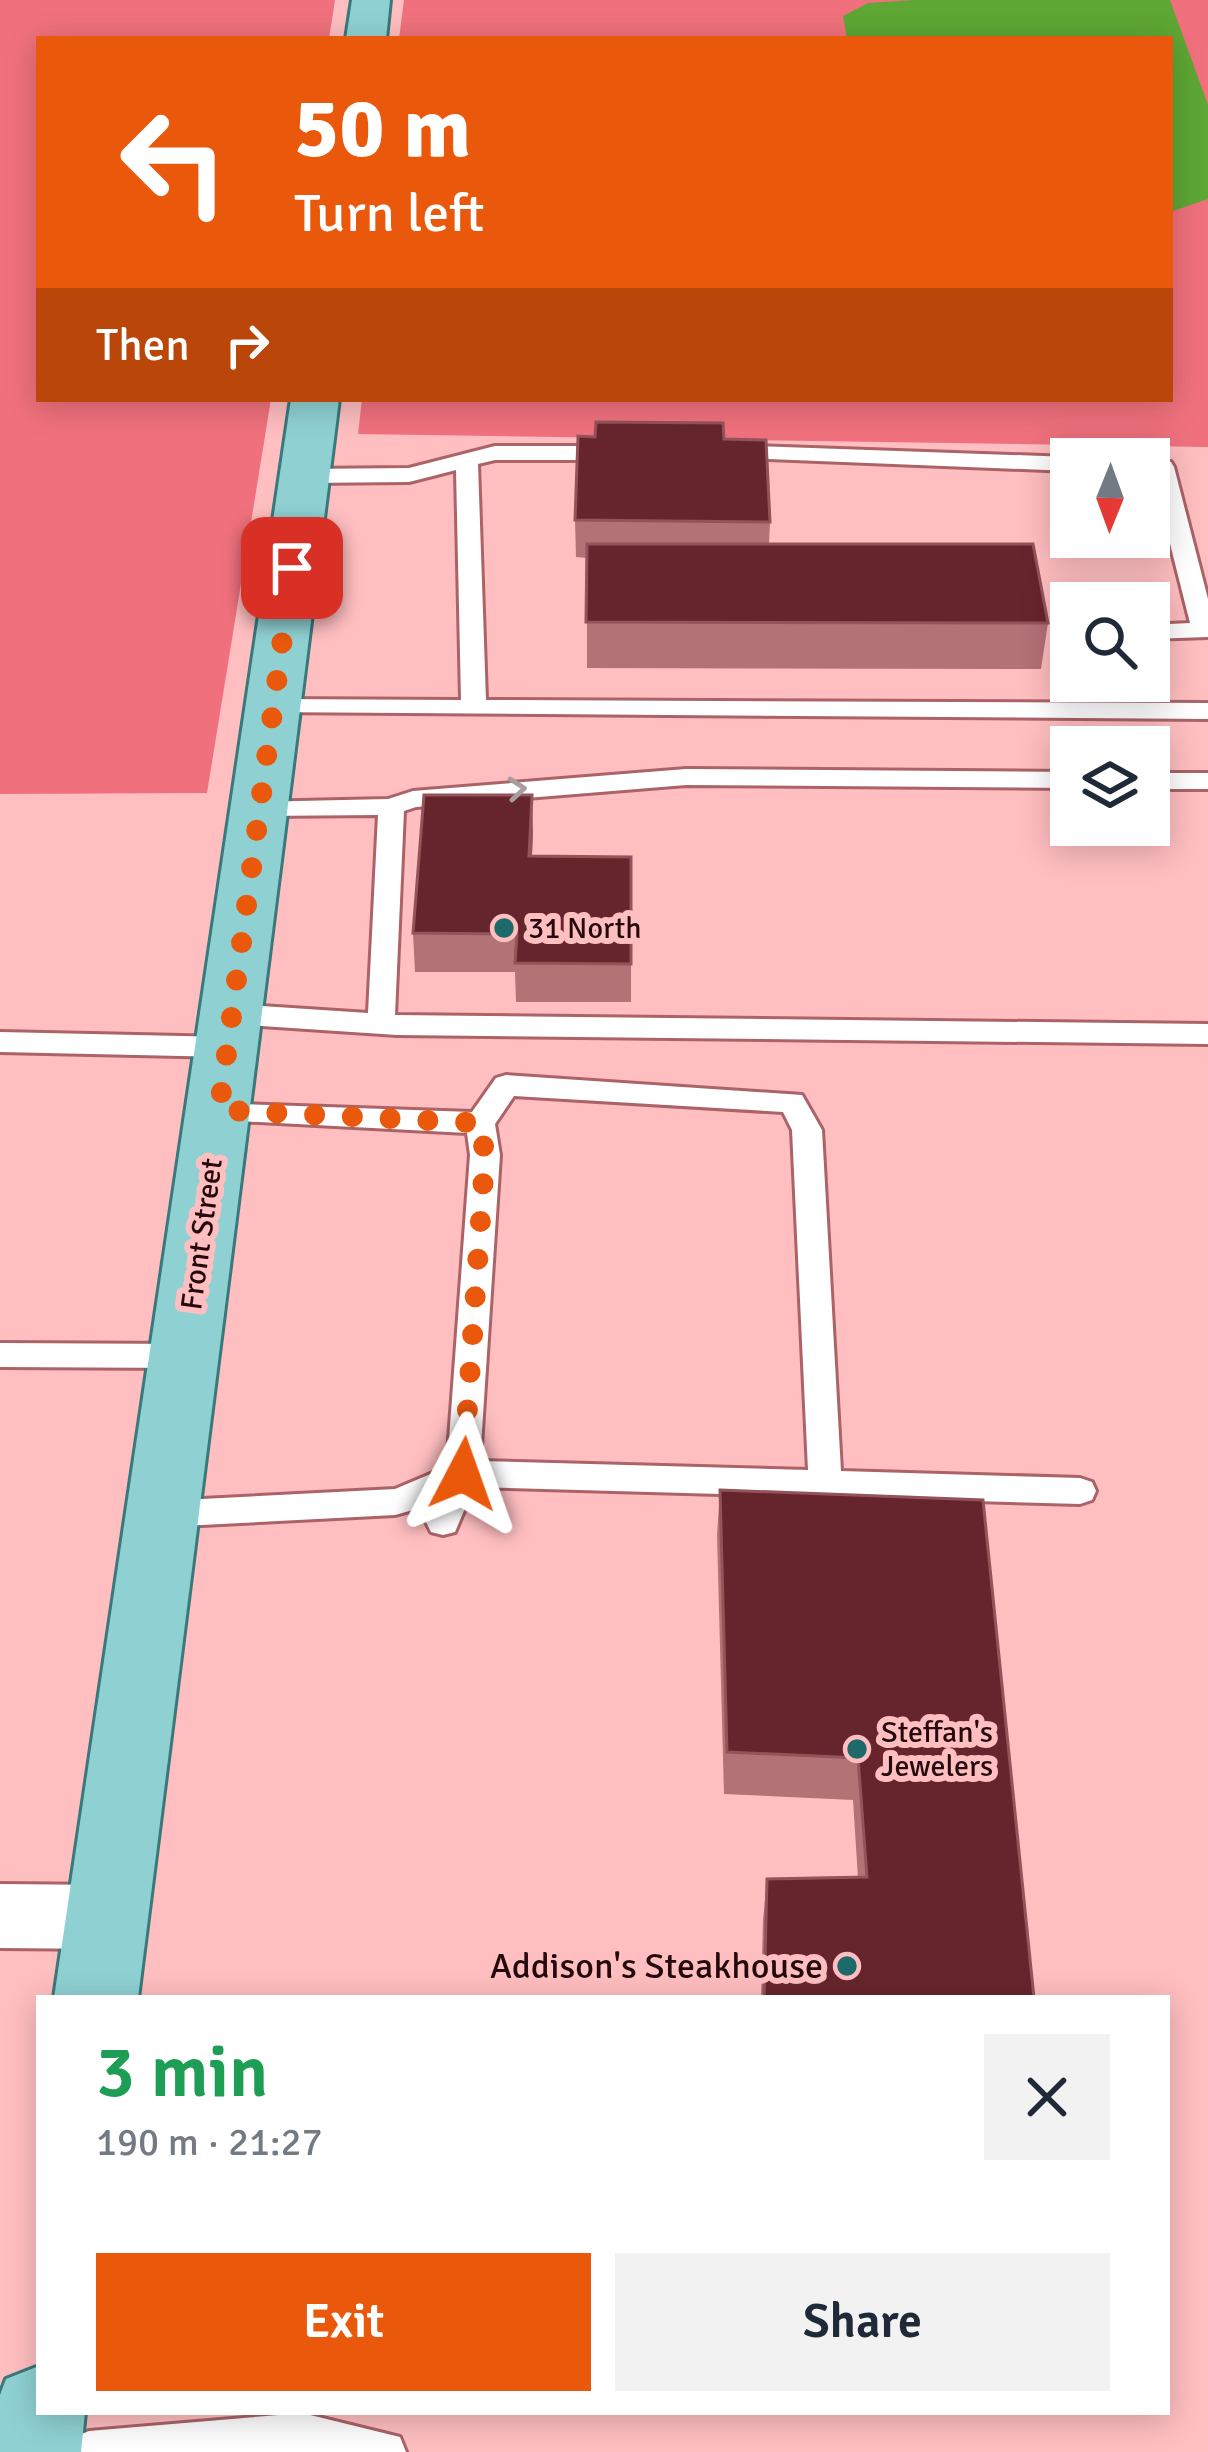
<!DOCTYPE html>
<html lang="en">
<head>
<meta charset="utf-8">
<style>
  body { margin:0; font-family:Signika,sans-serif; background:#f2f2f3; color:#1f2937; height:100vh; display:flex; flex-direction:column; font-size:45px; white-space:nowrap }
  * { box-sizing:border-box; margin:0 }
  p { font-size:39px; color:#747a83 }
  .icon { flex:none; width:66px; height:66px; fill:none; stroke:currentColor; stroke-width:2; stroke-linecap:round; stroke-linejoin:round }
  .map { position:relative; flex:1; overflow:hidden }
  .details { position:absolute; left:36px; top:1995px; width:1134px; height:420px; display:flex; flex-direction:column; background:#fff; border-radius:0px; box-shadow:0 6px 30px #0003 }
  .details>* { flex:none }
  .guide { position:absolute; left:36px; top:36px; width:1137px; height:366px; border-radius:0px; box-shadow:0 6px 30px #0003; background:#ea580c; color:#fff; overflow:hidden }
  .needle { width:78px; rotate:181deg }
  .fabs { position:absolute; left:1050px; top:438px; display:grid; gap:24px }
  .fabs a { display:grid; place-items:center; width:120px; height:120px; border-radius:0px; background:#fff; box-shadow:0 6px 30px #0003; font-size:60px }
  .pin { position:absolute; display:grid; place-items:center; width:102px; height:102px; color:#fff; margin:-51px; border-radius:24px; box-shadow:0 6px 18px #0006 }
  .me { position:absolute; width:132px; margin:-66px; rotate:4deg; stroke-linejoin:round; filter:drop-shadow(0 0 9px #0008) }
  .turn { display:flex; align-items:center; gap:42px; height:252px; padding:0 60px; font-size:54px }
  .turn .icon { width:156px; height:156px; stroke-width:2.5 }
  .turn b { display:block; font-size:84px; line-height:102px }
  .then { display:flex; align-items:center; height:114px; padding:0 60px; background:#0003; gap:24px; font-size:45px }
  .round { display:grid; place-items:center; flex:none; width:126px; height:126px; border-radius:0px; background:#f2f2f3 }
  .overview { display:flex; align-items:center; justify-content:space-between; height:204px; padding:0 60px }
  h1 { font-size:72px; font-weight:600; line-height:90px; color:#1e9e55 }
  .button { display:flex; gap:24px; margin-top:auto; padding:24px 60px }
  .button a { flex:1; height:138px; border-radius:0px; background:#ea580c; color:#fff; font-size:48px; font-weight:600; line-height:138px; text-align:center }
  .button a+a { background:#f2f2f3; color:#1f2937 }
  .map>svg:first-child { display:block }
</style>
</head>
<body>
<div class="map">
<svg width="1208" height="2452" viewBox="0 0 1208 2452">
  <rect width="100%" height="100%" fill="#ffbec0"/>
  <g fill="#f0717d">
    <polygon points="0,0 335,0 329,39 39,39 39,399 271,399 207,793 0,794"/>
    <polygon points="404,0 1208,0 1208,447 358,434 362,399 1170,399 1170,39 399,39"/>
  </g>
  <polygon fill="#5ea734" points="914,0 1170,0 1208,105 1208,199 1170,212 1170,39 847,39 843,16 868,3"/>
  <g fill="none" stroke-linecap="round" stroke-linejoin="round">
    <defs>
      <g id="lane">
        <polygon points="729,445 1071,457 1078,459 1071,459 1071,471 721,457 718,452"/>
        <polygon points="495,446 615,446 626,453 615,460 495,460 478,464 486,700 1208,703 1208,719 264,712 261,707 273,699 461,700 456,470 409,482 305,483 294,476 305,469 409,468"/>
        <polygon points="1149,460 1171,462 1174,467 1208,599 1208,637 1149,639 1149,625 1190,623"/>
        <polygon points="686,769 1071,772 1071,788 686,785 416,807 404,811 395,1015 1208,1024 1208,1044 397,1035 232,1024 218,1014 232,1004 368,1013 378,815 260,816 247,808 251,802 388,799 413,791"/>
        <rect x="1149" y="773" width="59" height="16"/>
        <polygon points="0,1032 227,1037 241,1047 227,1057 0,1052"/>
        <path d="M506 1075 802 1095 822 1130 841 1471 1080 1478 1092 1482 1096 1491 1092 1500 1080 1504 474 1487 455 1532 443 1535 431 1532 426 1522 434 1504 395 1515 163 1527 151 1523 147 1514 151 1505 163 1501 395 1489 447 1467 470 1155 467 1133 219 1120 209 1117 205 1110 209 1103 472 1112 496 1078ZM514 1096 783 1112 792 1130 808 1470 480 1461 500 1155 495 1124Z"/>
        <polygon points="0,1343 185,1344 196,1347 201,1356 196,1365 185,1368 0,1367"/>
        <polygon points="302,2413 400,2437 406,2452 68,2452 74,2437 89,2431"/>
      </g>
      <polygon id="street" points="0,1884 108,1885 133,1894 143,1917 133,1940 108,1949 0,1948"/>
      <g id="primary">
        <polygon points="352,0 390,0 386,39 346,39"/>
        <polygon points="291,399 339,399 138,1998 54,1998"/>
        <polygon points="39,2366 39,2412 85,2412 81,2452 0,2452 0,2395 6,2379"/>
      </g>
    </defs>
    <use href="#lane" stroke="#ab6367" stroke-width="6"/>
    <use href="#street" stroke="#ab6367" stroke-width="6"/>
    <use href="#primary" stroke="#3a787a" stroke-width="6"/>
    <use href="#lane" fill="#fff" fill-rule="evenodd"/>
    <use href="#street" fill="#fff" fill-rule="evenodd"/>
    <use href="#primary" fill="#8fd1d3" fill-rule="evenodd"/>
  </g>
  <g fill="#b27276">
    <polygon points="724,439 770,522 769,544 1048,623 1041,669 587,668 587,558 576,557 575,520"/>
    <polygon points="533,833 532,856 631,857 631,1002 516,1002 515,972 415,972 413,933"/>
    <polygon points="720,1490 1034,1998 761,1998 763,1920 767,1879 858,1878 853,1800 724,1794 717,1535"/>
  </g>
  <polygon fill="#945359" points="532,795 533,833 530,894 529,856"/>
  <g fill="#66252d" stroke="#945359" stroke-width="3">
    <polygon points="596,422 723,423 724,439 766,440 770,522 575,520 578,436 595,437"/>
    <polygon points="587,544 1033,544 1048,623 586,622"/>
    <polygon points="424,795 532,795 529,856 631,857 631,964 515,963 517,934 413,933"/>
    <polygon points="720,1490 983,1500 1034,1998 764,1998 767,1879 867,1877 858,1758 727,1752"/>
  </g>
  <defs><path id="oneway-chevron" d="M-2-3.5L2.5 0L-2 3.5" fill="none" stroke-width="1.6" stroke-linecap="round" stroke-linejoin="round" transform="scale(3)"/></defs>
  <use stroke="#a89d9e" href="#oneway-chevron" transform="translate(517 789) rotate(-5)"/>
  <g fill="none" stroke-linecap="round" stroke-linejoin="round">
    <polyline stroke="#ea580c" stroke-width="21" stroke-dasharray="0 37.8" points="292,568 219,1110 480,1123 485,1155 463,1474"/>
  </g>
  <g fill="#1e6a6b" stroke="#ffbec0" stroke-width="4.5">
    <circle cx="504" cy="928" r="12"/>
    <circle cx="857" cy="1749" r="12"/>
    <circle cx="847" cy="1966" r="12"/>
  </g>
  <g text-anchor="middle" dominant-baseline="central" stroke-width="12" stroke-linejoin="round" paint-order="stroke">
    <g font-size="30" fill="#250a0d" stroke="#ffbec0" text-anchor="start">
      <text x="528" y="928">31 North</text>
      <text x="881" y="1732">Steffan's<tspan x="881" dy="34">Jewelers</tspan></text>
    </g>
    <g font-size="30" fill="#250a0d" stroke="#ffbec0">
      <text transform="translate(202 1234) rotate(-82)">Front Street</text>
    </g>
    <g font-size="36" fill="#250a0d" stroke="#ffbec0" text-anchor="end">
      <text x="823" y="1966">Addison's Steakhouse</text>
    </g>
  </g>
</svg>
<div class="fabs">
<a><svg class="needle" viewBox="-14 -14 28 28"><path d="M0-13l5 13h-10z" fill="#e53935"/><path d="M0 13l5-13h-10z" fill="#747a83"/></svg></a>
<a><svg class="icon" aria-label="search" viewBox="0 0 24 24"><circle cx="10" cy="10" r="6"/><path d="M15 15l6 6"/></svg></a>
<a><svg class="icon" aria-label="layers" viewBox="0 0 24 24"><path d="M12 4l9 5-9 5-9-5zM3 14l9 5 9-5"/></svg></a>
</div>
<div class="pin" style="left:292px;top:568px;background:#d93025"><svg class="icon" aria-label="arrive" viewBox="0 0 24 24"><path d="M6 21V4h12l-3 4 3 4H6"/></svg></div>
<svg class="me" style="left:463px;top:1474px" viewBox="-20 -20 40 40"><path d="M0-17L14 15 0 8-14 15z" fill="#ea580c" stroke="#fff" stroke-width="4"/></svg>
<div class="guide">
<div class="turn"><svg class="icon" aria-label="left" viewBox="0 0 24 24"><path d="M17 20v-9H6M10 6l-5 5 5 5"/></svg><div><b>50 m</b>Turn left</div></div>
<div class="then">Then<svg class="icon" aria-label="right" viewBox="0 0 24 24"><path d="M7 20v-9h11M14 6l5 5-5 5"/></svg></div>
</div>
<section class="details">
<div class="overview"><div><h1>3 min</h1><p>190 m · 21:27</p></div><a class="round"><svg class="icon" aria-label="close" viewBox="0 0 24 24"><path d="M6 6l12 12M18 6L6 18"/></svg></a></div>
<div class="button"><a>Exit</a><a>Share</a></div>
</section>
</div>
</body>
</html>
